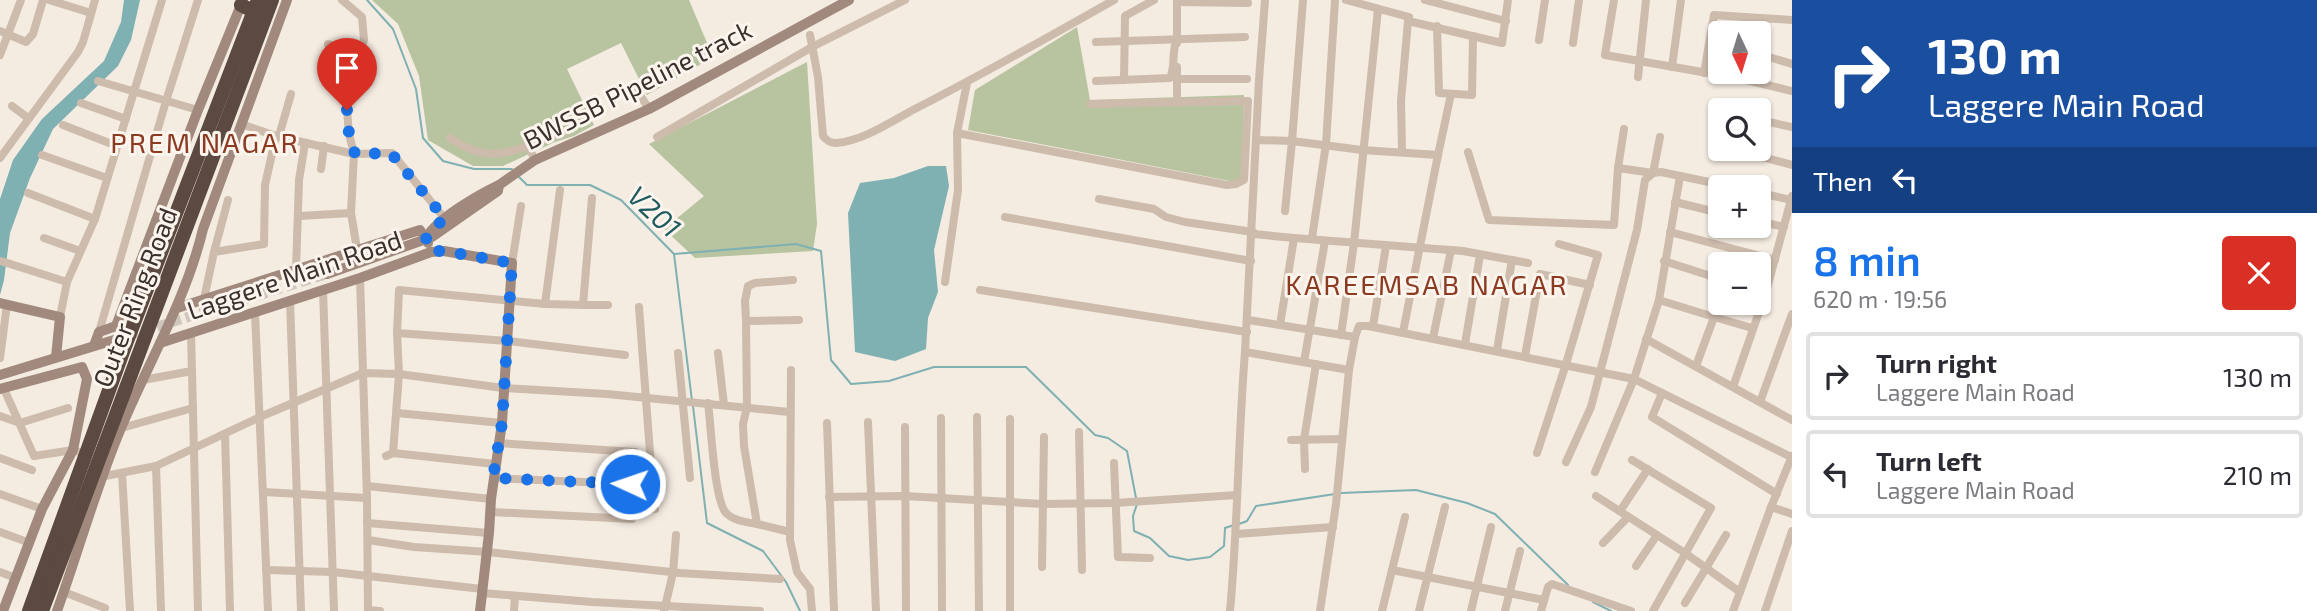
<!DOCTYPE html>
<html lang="en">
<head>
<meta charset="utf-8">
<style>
  body { margin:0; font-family:"Exo 2",sans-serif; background:#f2f2f3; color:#2b2b33; height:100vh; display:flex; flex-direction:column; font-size:26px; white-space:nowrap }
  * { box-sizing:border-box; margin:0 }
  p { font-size:23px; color:#7c7c81 }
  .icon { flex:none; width:38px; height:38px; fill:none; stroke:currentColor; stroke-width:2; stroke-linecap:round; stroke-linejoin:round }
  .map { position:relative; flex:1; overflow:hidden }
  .drawer { display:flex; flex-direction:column; background:#fff; width:525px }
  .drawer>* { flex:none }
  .top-card { background:#1a4fa0; color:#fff; overflow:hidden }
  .needle { width:46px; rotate:176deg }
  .fabs { position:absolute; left:1708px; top:21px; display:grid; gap:14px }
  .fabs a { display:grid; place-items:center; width:63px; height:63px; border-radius:7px; background:#fff; box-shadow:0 2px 5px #0004; font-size:35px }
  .pin { position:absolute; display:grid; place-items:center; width:60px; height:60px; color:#fff; margin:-72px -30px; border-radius:50% 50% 50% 0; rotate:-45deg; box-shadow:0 0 7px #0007 }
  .pin .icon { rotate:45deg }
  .me { position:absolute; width:77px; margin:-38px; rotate:273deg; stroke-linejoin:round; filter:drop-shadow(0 0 5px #0008) }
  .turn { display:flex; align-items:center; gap:24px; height:147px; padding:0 21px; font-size:32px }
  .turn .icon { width:91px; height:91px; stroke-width:2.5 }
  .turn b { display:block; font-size:49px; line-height:60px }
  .then { display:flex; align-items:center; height:66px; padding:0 21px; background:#0003; gap:14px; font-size:26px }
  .round { display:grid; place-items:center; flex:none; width:74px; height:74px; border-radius:7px; background:#f2f2f3 }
  .summary { display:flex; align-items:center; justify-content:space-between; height:119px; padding:0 21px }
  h1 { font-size:42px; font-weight:600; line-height:52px; color:#1a73e8 }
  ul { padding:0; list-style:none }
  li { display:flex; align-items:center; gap:21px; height:88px; margin:0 14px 10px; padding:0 7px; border:4px solid #e1e1e2; border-radius:7px }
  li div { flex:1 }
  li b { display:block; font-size:26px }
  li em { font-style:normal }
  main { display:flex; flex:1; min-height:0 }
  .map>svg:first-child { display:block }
</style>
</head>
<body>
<main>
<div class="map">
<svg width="1792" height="611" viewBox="0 0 1792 611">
  <rect width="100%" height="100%" fill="#f4ebe1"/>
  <g fill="#b8c4a0">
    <polygon points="372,0 689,0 713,57 647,95 621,43 567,69 594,125 574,136 555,142 503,166 473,166 428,140 419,76 398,24"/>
    <polygon points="1077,27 1090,100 1244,95 1242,177 1235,182 968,130 975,90"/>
    <polygon points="807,62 817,224 813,251 695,258 664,229 704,196 649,144"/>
  </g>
  <g fill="#7fb0b2">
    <polygon points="124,0 140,0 131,40 118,66 53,129 30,178 10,233 4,280 0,295 0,199 13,160 42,119 104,61 121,22"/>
    <polygon points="928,166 946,166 949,186 934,250 938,292 928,318 926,349 895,361 855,352 848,213 860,183 894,178"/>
  </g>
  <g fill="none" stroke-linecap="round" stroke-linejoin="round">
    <g stroke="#7fb0b2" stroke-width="2">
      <polyline points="367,0 393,29 416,89 423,138 443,161 474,169 512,169"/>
      <polyline points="518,176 527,185 590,185 621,200 674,254 692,401"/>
      <polyline points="674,254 796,244 821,251 831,360 851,384 889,381 934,367 1026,367 1095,435 1108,438 1127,451 1136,498"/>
      <polyline points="693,406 707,523 763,551 786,582 800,611"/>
      <polyline points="1341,493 1416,490 1467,503 1495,514 1568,585"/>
      <polyline points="1137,504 1133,516 1134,531 1150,538 1169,556 1188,560 1210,557 1224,546 1225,528 1234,525"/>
      <polyline points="1239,524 1247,521 1256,506 1335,494"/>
      <polyline points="1593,602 1611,611"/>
    </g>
    <polyline stroke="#cfc6bd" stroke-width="10" stroke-dasharray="10 5" stroke-linecap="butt" points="114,340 327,274"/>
    <g stroke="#cdbbac" stroke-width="8">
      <polyline points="49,0 91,13"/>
      <polyline points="342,0 362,17 364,40 352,76 347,110 349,134 354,154 351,213 357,249"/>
      <polyline points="1265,0 1259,80 1245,352 1349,370 1336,504 1320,611"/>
      <polyline points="1303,0 1292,141 1362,150 1438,155 1403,332"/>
      <polyline points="1346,0 1409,17 1408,21 1502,43 1508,0"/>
      <polyline points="1425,0 1506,21"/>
      <polyline points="1614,0 1605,55 1742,79 1792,91"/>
      <polyline points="1177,2 1248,3"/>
      <polyline points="1437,26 1439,93 1472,95 1473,36"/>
      <polyline points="0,31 26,42 33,34 43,0"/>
      <polyline points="1751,33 1754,19"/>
      <path d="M810 35 818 77 823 136C827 141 830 143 836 143 862 141 889 123 911 111 980 76 1047 38 1114 0"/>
      <polyline points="1539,40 1545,0"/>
      <polyline points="1096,42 1245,37"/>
      <polyline points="1177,43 1177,0"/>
      <polyline points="1573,43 1579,0"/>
      <polyline points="328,44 359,54"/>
      <polyline points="1759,54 1792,64"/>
      <polyline points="0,55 21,0"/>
      <polyline points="1177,67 1177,95"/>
      <polyline points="1672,67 1681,0"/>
      <polyline points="1704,73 1714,15 1792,20"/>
      <polyline points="1638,77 1646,0"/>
      <polyline points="1177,79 1247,79"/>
      <polyline points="1124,80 1125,16 1154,0"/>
      <polyline points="98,81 198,110"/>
      <path d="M1096 81 1170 78C1176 66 1171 52 1177 39"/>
      <polyline points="636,89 649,109"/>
      <polyline points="81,103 126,119"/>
      <polyline points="12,106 28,118"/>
      <polyline points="1759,120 1792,127"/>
      <polyline points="241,124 276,136 354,154 392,153 445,219"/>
      <polyline points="63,125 117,146"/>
      <polyline points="957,133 967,83"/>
      <polyline points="279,136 291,94"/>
      <polyline points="657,137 812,47 905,0"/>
      <path d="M450 138C478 158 497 157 528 146L535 160"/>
      <polyline points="1257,140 1292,141 1285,211"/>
      <polyline points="528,146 563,133"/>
      <polyline points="1402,152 1401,101 1408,21"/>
      <polyline points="1468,152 1489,220 1614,225 1618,168 1653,173 1660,137"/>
      <polyline points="1744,152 1792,165"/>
      <polyline points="42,155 107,178"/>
      <polyline points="1438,155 1451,94"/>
      <polyline points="0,158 78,52 83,42 95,0"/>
      <polyline points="1618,168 1624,129"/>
      <polyline points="321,169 324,146"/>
      <polyline points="28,193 95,219"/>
      <polyline points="1759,193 1792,200"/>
      <polyline points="1099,199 1154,209 1166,217 1185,222 1253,232"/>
      <polyline points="1675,202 1720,213"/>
      <polyline points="299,216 351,213"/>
      <polyline points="1005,217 1251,261"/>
      <polyline points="1759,221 1784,227"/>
      <polyline points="1670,232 1775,260"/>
      <polyline points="1253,234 1294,238 1280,325"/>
      <polyline points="44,238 80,251"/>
      <polyline points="1294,238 1463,251 1528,263"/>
      <polyline points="1312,238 1326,144 1335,0"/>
      <polyline points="214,252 228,200"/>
      <polyline points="1,261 67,282"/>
      <polyline points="1664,261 1720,279"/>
      <polyline points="512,263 521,206"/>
      <polyline points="296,269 299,180 305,143"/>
      <polyline points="360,278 367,498 368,610 380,611"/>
      <polyline points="945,282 958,190 957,133 1227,185 1236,184 1244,180 1248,101 1090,104"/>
      <polyline points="323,290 334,611"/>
      <polyline points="980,290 1247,332"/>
      <polyline points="1759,290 1766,292 1792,196"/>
      <polyline points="204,299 214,252 264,244 265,185 276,136"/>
      <polyline points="1659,300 1714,317 1721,303"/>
      <polyline points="290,301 301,611"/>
      <polyline points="545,304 560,190"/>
      <polyline points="583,305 608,305"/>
      <polyline points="255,313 268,611"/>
      <polyline points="60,317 67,282 95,219 162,0"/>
      <polyline points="1248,320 1355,337 1349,370"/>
      <polyline points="746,321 745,301 748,286 755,283 793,280"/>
      <polyline points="1373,326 1386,246"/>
      <polyline points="99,332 166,101 198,0"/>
      <polyline points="191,333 198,611"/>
      <polyline points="397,333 508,341 625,355"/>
      <polyline points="1341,335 1354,243 1378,9"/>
      <polyline points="1355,337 1359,326 1368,326 1634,379 1791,457"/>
      <polyline points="1433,338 1451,250"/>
      <polyline points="1646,339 1792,420"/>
      <polyline points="1465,344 1480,255"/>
      <polyline points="1497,350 1512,260"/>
      <polyline points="678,353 690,478"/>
      <polyline points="718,353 724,405"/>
      <polyline points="1525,356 1540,274 1590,285"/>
      <polyline points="0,358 7,304"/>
      <polyline points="1304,362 1325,241"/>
      <polyline points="1696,366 1714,317 1752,328"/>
      <polyline points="791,370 790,540 797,572 810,589 812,611"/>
      <polyline points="143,380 192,371"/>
      <polyline points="1733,387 1766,292"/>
      <polyline points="4,389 34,456 73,450 86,454"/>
      <polyline points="1662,393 1652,417 1777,494"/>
      <polyline points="1760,402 1792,314"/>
      <path d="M708 403C711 424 714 500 726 513 734 521 747 522 757 524"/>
      <polyline points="397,413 502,423"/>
      <polyline points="0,416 20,423 68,408"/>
      <polyline points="977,417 979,611"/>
      <polyline points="941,418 942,611"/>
      <polyline points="1010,419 1010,611"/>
      <polyline points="868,422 876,611"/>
      <polyline points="827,423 834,611"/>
      <polyline points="905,427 906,611"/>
      <polyline points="118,429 193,408"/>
      <polyline points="1079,432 1082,570"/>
      <polyline points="225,434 230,611"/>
      <polyline points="1291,440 1342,439"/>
      <polyline points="498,443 635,452"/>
      <polyline points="393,453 399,374 397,333 399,290 545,304 583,305 592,198"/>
      <polyline points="1537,453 1566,364 1598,255 1559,244"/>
      <polyline points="386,456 393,453 495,464"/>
      <polyline points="0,458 32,470"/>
      <polyline points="1632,460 1711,508 1653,611"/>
      <polyline points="1566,462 1591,407 1637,230 1645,180 1653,173 1661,172 1733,187"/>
      <polyline points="1114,463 1118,557 1150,558"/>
      <polyline points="156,466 161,611"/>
      <polyline points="1305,469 1304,440 1316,364"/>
      <polyline points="1595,472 1634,379 1659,300 1680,176"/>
      <polyline points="122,473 130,611"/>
      <polyline points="105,476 156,466 260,417 363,373 399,374 503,388 607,394 789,412"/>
      <polyline points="493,478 630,484 650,482 652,479 639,307"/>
      <polyline points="650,482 655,509"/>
      <polyline points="367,486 491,499"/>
      <polyline points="264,492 367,498"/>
      <polyline points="0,494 42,509"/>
      <polyline points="1596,496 1685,553 1740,592"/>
      <polyline points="829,497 905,496 1043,504 1115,503 1237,495"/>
      <polyline points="1771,507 1792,456"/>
      <polyline points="1620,511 1648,469"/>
      <polyline points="491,512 632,519"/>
      <polyline points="367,523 489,533"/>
      <polyline points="0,532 30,543"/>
      <polyline points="790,532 757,524 744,446 743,424 747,407 746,321 799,320"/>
      <polyline points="1236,534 1333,527"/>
      <polyline points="368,540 414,547 488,552 680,573 780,579"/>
      <polyline points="1603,543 1628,517"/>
      <polyline points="1636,566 1657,535"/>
      <polyline points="1042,567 1044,437"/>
      <polyline points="266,570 333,572 482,589"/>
      <polyline points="1392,570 1544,600"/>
      <polyline points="0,572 16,578"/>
      <polyline points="64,592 105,608"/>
      <polyline points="482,593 592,602 760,611"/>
      <polyline points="1685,603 1726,535"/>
      <polyline points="514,611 515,596"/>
      <polyline points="664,611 673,573 676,535"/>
      <path d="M1230 611C1238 525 1238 438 1245 352"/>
      <polyline points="1382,611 1405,517"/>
      <polyline points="1419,611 1445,507"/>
      <polyline points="1471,611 1491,527"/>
      <polyline points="1505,611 1520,551"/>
      <polyline points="1541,611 1548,587 1552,584 1631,611"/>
      <polyline points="1733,611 1771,507 1792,514"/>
      <polyline points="1765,611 1792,531"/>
    </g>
    <g stroke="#a18a7d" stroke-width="10">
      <polyline points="499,185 535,160 649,109 849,0"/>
      <path d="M327 274 432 237 498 191 499 185C478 195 438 218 426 238"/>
      <polyline points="0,303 60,317 56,357"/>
      <polyline points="177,308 420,230 428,243"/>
      <polyline points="160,343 360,278 431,252 444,251 512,263 502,423 491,499 489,533 480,611"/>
      <polyline points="94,346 99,332 116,326 198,110 243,0"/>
      <polyline points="0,375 114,340"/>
      <polyline points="0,389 82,367 87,379 73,450 42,509 3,611"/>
      <path d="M57 611C79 550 96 487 121 428 149 361 186 300 203 229L287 0"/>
    </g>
    <g stroke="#5c4a42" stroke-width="14">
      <polyline points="241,5 253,11"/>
      <polyline points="29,611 124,349 258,0"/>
      <polyline points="42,611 272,0"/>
    </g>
  </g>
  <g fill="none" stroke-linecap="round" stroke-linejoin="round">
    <polyline stroke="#1a73e8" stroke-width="12" stroke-dasharray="0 21.6" points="347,110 349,134 355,154 391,153 445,219 430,230 426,238 431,251 444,251 512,263 502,423 493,478 630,484"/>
  </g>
  <g text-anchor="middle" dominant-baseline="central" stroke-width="6" stroke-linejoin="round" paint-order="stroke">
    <g font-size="26" fill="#3b302b" stroke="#fbf5ee">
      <text transform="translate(637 84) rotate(-27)">BWSSB Pipeline track</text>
      <text transform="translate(294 274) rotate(-19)">Laggere Main Road</text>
      <text transform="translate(134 297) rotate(-69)">Outer Ring Road</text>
    </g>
    <g font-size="28" letter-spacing="2" fill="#8c3b22" stroke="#fbf5ee">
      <text x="205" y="142">PREM NAGAR</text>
      <text x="1427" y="284">KAREEMSAB NAGAR</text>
    </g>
    <g font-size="28" font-style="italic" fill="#1f5a5e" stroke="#fbf5ee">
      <text transform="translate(655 211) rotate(43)">V201</text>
    </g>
  </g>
</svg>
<div class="fabs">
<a><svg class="needle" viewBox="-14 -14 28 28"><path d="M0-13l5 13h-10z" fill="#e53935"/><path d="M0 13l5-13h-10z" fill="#7c7c81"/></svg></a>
<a><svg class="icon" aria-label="search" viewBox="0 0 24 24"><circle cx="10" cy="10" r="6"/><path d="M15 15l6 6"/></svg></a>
<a>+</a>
<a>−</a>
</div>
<div class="pin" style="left:347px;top:110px;background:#d93025"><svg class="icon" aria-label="arrive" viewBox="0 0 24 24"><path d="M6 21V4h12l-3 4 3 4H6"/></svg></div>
<svg class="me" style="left:630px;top:484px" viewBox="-20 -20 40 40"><circle r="17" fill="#1a73e8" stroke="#fff" stroke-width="3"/><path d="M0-11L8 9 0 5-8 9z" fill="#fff"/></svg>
</div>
<section class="drawer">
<div class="top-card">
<div class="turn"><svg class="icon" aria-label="right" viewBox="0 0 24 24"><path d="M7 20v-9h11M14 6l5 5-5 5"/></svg><div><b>130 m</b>Laggere Main Road</div></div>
<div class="then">Then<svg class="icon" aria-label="left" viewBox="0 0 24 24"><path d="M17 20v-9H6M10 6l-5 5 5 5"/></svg></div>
</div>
<div class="summary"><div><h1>8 min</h1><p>620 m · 19:56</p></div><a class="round" style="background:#d93025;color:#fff"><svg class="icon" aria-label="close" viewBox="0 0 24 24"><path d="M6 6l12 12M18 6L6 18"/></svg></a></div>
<ul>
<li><svg class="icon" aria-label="right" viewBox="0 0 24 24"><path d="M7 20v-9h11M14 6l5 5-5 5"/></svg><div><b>Turn right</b><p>Laggere Main Road</p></div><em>130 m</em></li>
<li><svg class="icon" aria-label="left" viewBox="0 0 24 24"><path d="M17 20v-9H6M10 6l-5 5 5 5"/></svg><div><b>Turn left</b><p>Laggere Main Road</p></div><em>210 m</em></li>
</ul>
</section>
</main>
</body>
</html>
